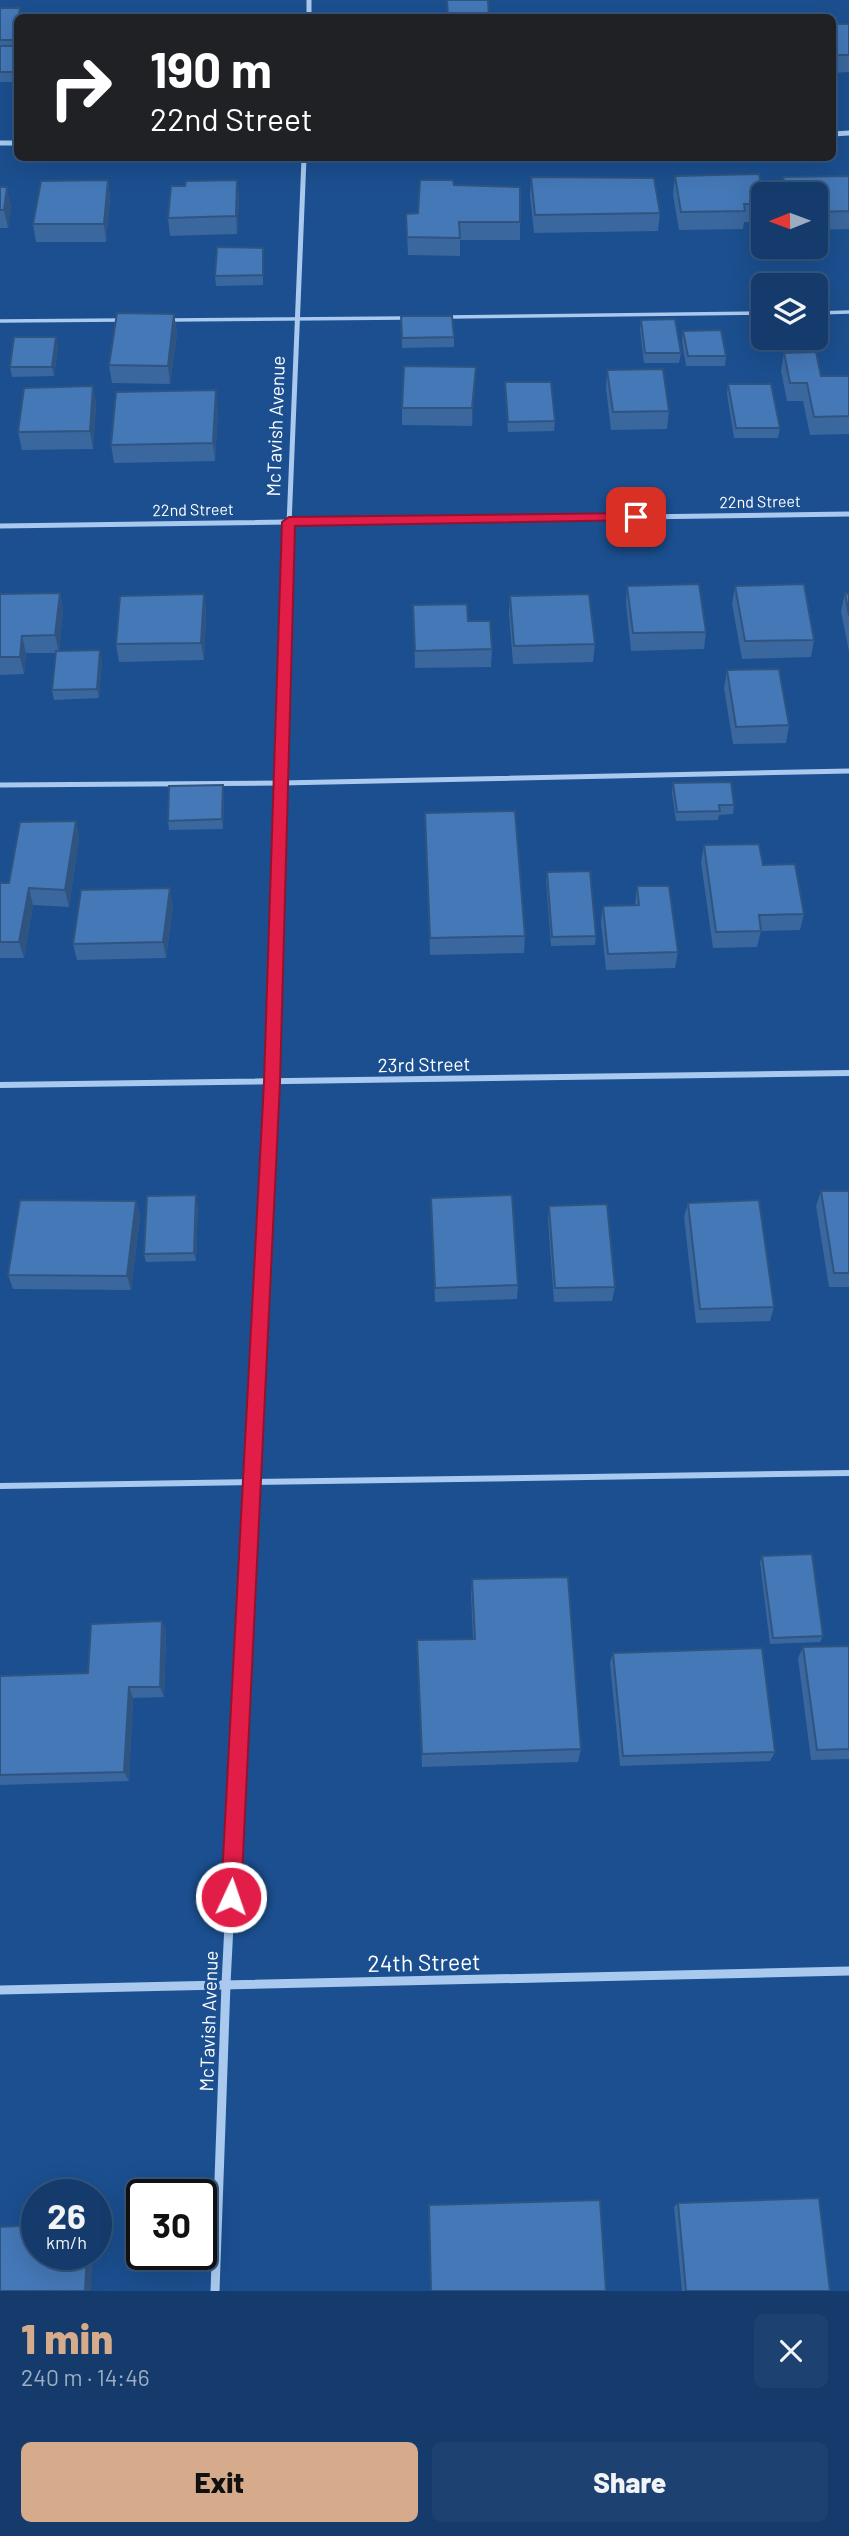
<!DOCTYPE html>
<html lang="en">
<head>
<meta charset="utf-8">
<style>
  body { margin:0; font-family:Barlow,sans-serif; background:#1d4271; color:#f1f3f6; height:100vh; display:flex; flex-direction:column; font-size:26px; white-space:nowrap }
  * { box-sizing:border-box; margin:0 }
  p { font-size:23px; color:#9dadc1 }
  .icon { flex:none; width:38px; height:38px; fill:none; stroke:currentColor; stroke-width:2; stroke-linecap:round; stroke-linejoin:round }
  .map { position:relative; height:2291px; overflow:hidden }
  .sheet { display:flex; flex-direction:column; background:#143b6b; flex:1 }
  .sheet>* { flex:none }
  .top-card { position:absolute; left:14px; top:14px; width:822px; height:147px; border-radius:10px; box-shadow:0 7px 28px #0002,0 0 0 2px #33557e; background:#202124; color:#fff; overflow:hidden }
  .needle { width:46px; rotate:269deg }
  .fabs { position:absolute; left:751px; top:182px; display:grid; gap:14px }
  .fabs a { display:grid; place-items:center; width:77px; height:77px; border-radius:10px; background:#143b6b; box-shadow:0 7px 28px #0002,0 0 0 2px #33557e; font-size:35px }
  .speed { position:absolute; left:21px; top:2179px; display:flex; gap:14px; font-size:35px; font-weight:700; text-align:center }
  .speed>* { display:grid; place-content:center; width:91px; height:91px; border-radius:50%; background:#143b6b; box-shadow:0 7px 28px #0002,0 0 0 2px #33557e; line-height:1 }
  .speed small { font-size:18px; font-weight:400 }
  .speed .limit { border:4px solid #111; border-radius:10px; background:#fff; color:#111 }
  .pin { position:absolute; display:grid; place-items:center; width:60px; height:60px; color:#fff; margin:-30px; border-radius:14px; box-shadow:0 4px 10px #0006 }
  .me { position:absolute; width:77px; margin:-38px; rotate:3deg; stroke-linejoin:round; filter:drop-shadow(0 0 5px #0008) }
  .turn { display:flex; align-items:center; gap:24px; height:147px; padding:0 21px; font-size:32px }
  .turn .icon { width:91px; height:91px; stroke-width:2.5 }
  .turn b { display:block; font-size:49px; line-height:60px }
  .round { display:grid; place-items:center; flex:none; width:74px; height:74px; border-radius:10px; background:#1d4271 }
  .overview { display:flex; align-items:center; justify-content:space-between; height:119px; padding:0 21px }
  h1 { font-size:42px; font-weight:800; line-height:52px; color:#d6ab8b }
  .button { display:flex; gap:14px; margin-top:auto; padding:14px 21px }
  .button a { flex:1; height:80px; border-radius:10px; background:#d6ab8b; color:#111; font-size:28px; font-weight:800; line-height:80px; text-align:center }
  .button a+a { background:#1d4271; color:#f1f3f6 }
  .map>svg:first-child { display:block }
</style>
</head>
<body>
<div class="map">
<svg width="849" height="2291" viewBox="0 0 849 2291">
  <rect width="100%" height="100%" fill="#1b4f8f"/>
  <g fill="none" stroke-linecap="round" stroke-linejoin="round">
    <g stroke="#a9c9ee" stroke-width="3.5">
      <polyline points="816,313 849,312"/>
      <polyline points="448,317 763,313"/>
      <polyline points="171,320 406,318"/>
      <polyline points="0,321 123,320"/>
    </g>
    <polyline stroke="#a9c9ee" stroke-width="5" points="0,785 281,783 849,771"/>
    <polyline stroke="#a9c9ee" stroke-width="6" points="0,1486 849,1473"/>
    <g stroke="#a9c9ee" stroke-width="5">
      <polyline points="309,0 309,18"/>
      <polyline points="833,134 849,133"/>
      <polyline points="0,143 18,143"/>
      <polyline points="0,526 849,514"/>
      <polyline points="287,574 304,158"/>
    </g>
    <g stroke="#a9c9ee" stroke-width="6">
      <polyline points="0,1085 849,1073"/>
      <polyline points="260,1320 272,1082 287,572"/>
    </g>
    <g stroke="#a9c9ee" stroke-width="9">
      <polyline points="0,1990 849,1971"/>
      <polyline points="215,2291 226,1984 260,1318"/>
    </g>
  </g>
  <g fill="#3a679d">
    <polygon points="0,8 18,18 18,82 0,82"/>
    <polygon points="833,24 849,24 849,72 833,73"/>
    <polygon points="675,176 763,195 762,222 744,222 743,229 679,230 673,194"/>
    <polygon points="849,176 849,229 816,230 816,194 780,194 783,177"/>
    <polygon points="531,177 660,213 658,231 534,233 530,195"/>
    <polygon points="108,180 110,198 106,242 36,242 33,224"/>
    <polygon points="237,180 239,198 237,234 170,236 168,218 185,186"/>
    <polygon points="454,185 520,222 520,240 460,240 460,256 408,255 406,214 418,213"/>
    <polygon points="0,187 11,205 8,228 0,228"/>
    <polygon points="263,248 263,285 216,286 215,276"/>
    <polygon points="174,314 177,333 170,384 112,383 109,365"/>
    <polygon points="401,316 454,337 454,347 402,348"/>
    <polygon points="641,320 681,353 679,363 644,363 640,330"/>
    <polygon points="683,331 726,356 725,366 686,366 682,341"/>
    <polygon points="58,346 54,376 12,377 10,367"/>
    <polygon points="784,353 821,376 849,376 849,434 810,435 803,401 787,401 781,371"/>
    <polygon points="476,367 472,426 402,425 402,408"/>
    <polygon points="607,370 669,411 667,429 611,430 606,388"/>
    <polygon points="505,382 555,421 554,431 508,432 505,392"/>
    <polygon points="728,384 780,428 778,438 734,438 727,394"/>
    <polygon points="93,386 96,404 93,449 22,450 18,432"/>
    <polygon points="218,408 215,461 114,463 111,445"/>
    <polygon points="627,586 706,632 704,649 631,651 626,603"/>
    <polygon points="735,586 814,640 811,657 742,659 732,604"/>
    <polygon points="60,593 63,610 59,651 102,660 99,698 54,700 52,690 56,653 26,653 24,674 0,675 0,594"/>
    <polygon points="845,593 849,594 849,652 841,611"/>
    <polygon points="204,594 206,612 204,660 119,662 116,644"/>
    <polygon points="510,596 595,644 593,662 513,664 509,613"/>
    <polygon points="413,605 468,621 492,649 491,667 415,668"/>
    <polygon points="727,670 789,725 786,743 733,744 724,688"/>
    <polygon points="673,783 734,805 733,814 719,815 718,820 676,821 672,793"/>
    <polygon points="224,794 223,829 169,830 168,821"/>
    <polygon points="425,813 525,936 524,953 430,955"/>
    <polygon points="76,821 79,838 69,907 33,905 24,958 0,958 0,883 9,883"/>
    <polygon points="704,845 763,865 804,914 800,930 761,931 757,947 713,948 701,862"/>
    <polygon points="547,872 596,936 595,945 551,946 546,881"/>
    <polygon points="637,886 678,952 675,968 606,970 601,922 603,906 635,905"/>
    <polygon points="173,905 166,958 77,960 73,944"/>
    <polygon points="821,1191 849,1191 849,1287 829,1287 816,1206"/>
    <polygon points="431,1198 518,1285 517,1299 435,1302"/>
    <polygon points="136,1201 140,1216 131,1290 13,1289 8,1275"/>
    <polygon points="198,1203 196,1261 146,1262 144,1254"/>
    <polygon points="688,1203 774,1307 770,1321 696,1323 684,1217"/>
    <polygon points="549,1206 615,1287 612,1301 554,1302 548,1220"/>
    <polygon points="762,1556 823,1636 820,1642 770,1644 760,1562"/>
    <polygon points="472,1579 581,1749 578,1762 422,1767 417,1640 473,1639 471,1594"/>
    <polygon points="162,1621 166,1632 164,1697 133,1698 129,1781 0,1785 0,1676 88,1673"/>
    <polygon points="849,1646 849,1759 811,1760 798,1658 803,1647"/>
    <polygon points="613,1653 775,1752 770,1761 620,1766 610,1663"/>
    <polygon points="678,2203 830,2291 682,2291 674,2207"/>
  </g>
  <g fill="#305480">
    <polygon points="18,23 18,43 16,50 15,40"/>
    <polygon points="108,180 110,198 106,242 104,224"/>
    <polygon points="237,180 239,198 237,234 236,216"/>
    <polygon points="7,187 11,205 8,228 4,210"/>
    <polygon points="174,314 177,333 170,384 168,366"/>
    <polygon points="56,337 58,346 54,376 52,367"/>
    <polygon points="476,367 475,385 472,426 472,408"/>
    <polygon points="93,386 96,404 93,449 90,431"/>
    <polygon points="216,390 218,408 215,461 213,443"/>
    <polygon points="60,593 63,610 59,653 55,635"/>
    <polygon points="204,594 206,612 204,660 201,643"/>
    <polygon points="22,636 26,653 24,674 20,657"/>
    <polygon points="100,650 102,660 99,698 97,689"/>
    <polygon points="223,785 224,794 223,829 222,819"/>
    <polygon points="76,821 79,838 69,907 65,890"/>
    <polygon points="29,888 33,905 24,958 19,942"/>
    <polygon points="170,888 173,905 166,958 163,942"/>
    <polygon points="196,1195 198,1203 196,1261 194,1253"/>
    <polygon points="136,1201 140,1216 131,1290 127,1276"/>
    <polygon points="162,1621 166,1632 164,1697 160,1687"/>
    <polygon points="129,1687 133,1698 129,1781 124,1772"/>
    <polygon points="87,2254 93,2254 91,2291 85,2291"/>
  </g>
  <g fill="#4478b7" stroke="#305480" stroke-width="2">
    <polygon points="447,0 488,0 489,18 448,18"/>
    <polygon points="0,8 20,8 15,40 0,40"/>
    <rect x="833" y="24" width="16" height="31"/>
    <rect x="0" y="46" width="18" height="26"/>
    <polygon points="759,174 763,195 763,204 744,204 745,211 681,212 675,176"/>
    <polygon points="849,176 849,211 816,212 816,194 787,194 783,177"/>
    <polygon points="531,177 654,178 660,213 535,215"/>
    <polygon points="108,180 104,224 33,224 41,181"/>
    <polygon points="237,180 236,216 168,218 171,186 185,186 186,181"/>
    <polygon points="420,180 453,180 454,185 520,187 520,222 459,222 460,238 407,237 406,214 418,213"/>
    <polygon points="0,187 7,187 4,210 0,210"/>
    <polygon points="217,247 263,248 263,275 215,276"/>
    <polygon points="117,313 174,314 168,366 109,365"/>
    <polygon points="401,316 452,316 454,337 402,338"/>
    <polygon points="675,319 681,353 645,353 641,320"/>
    <polygon points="721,330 726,356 688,356 683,331"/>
    <polygon points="14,337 56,337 52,367 10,367"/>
    <polygon points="816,352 821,376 849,376 849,416 814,417 807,383 790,383 784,353"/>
    <polygon points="404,366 476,367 472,408 402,408"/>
    <polygon points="663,369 669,411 613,412 607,370"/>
    <polygon points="505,382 551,382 555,421 508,422"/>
    <polygon points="728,384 771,384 780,428 736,428"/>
    <polygon points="93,386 90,431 18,432 24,388"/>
    <polygon points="216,390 213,443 111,445 116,392"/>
    <polygon points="699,584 706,632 633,633 627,586"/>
    <polygon points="804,584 814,640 745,641 735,586"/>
    <polygon points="60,593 55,635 22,636 20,657 0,657 0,594"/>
    <polygon points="845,593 849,594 849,615"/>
    <polygon points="204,594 201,643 116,644 120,596"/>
    <polygon points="589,594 595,644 514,646 510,596"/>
    <polygon points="467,604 468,621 490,621 492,649 415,651 413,605"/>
    <polygon points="100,650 97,689 52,690 56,651"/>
    <polygon points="779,669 789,725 736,727 727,670"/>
    <polygon points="731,782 734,805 719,805 720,811 677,812 673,783"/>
    <polygon points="223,785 222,819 168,821 169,786"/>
    <polygon points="515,811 525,936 430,938 425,813"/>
    <polygon points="76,821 65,890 29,888 19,942 0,942 0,883 9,883 20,822"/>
    <polygon points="759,844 763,865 795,864 804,914 759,915 761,931 716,932 704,845"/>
    <polygon points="590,871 596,936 552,937 547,872"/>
    <polygon points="637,886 669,886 678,952 608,954 603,906 639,905"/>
    <polygon points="170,888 163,942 73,944 81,890"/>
    <polygon points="821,1191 849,1191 849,1273 834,1273"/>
    <polygon points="196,1195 194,1253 144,1254 147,1196"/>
    <polygon points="512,1195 518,1285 435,1288 431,1198"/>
    <polygon points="20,1200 136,1201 127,1276 8,1275"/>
    <polygon points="759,1200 774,1307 700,1309 688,1203"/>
    <polygon points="607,1204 615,1287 555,1288 549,1206"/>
    <polygon points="812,1554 823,1636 773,1638 762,1556"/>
    <polygon points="568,1577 581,1749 422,1754 417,1640 475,1639 472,1579"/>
    <polygon points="162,1621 160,1687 129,1687 124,1772 0,1775 0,1676 88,1673 91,1624"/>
    <polygon points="849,1646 849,1749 817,1750 803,1647"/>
    <polygon points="762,1648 775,1752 623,1756 613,1653"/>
    <polygon points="819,2198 830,2291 686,2291 678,2203"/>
    <polygon points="600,2200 606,2291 431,2291 429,2205"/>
    <polygon points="37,2225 37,2254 87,2254 85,2291 0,2291 0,2227"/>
  </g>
  <polygon fill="#e11d48" stroke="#92132f" stroke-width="2" points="636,513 640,514 640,520 295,526 280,1082 241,1897 238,1904 231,1907 224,1904 221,1897 264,1082 282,522 289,517"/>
  <g text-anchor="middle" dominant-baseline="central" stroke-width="6" stroke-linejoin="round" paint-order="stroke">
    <g font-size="16" fill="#fff" stroke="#1b4f8f">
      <text transform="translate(760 501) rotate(-1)">22nd Street</text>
      <text transform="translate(193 509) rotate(-1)">22nd Street</text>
    </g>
    <g font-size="19" fill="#fff" stroke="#1b4f8f">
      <text transform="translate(275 426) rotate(-88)">McTavish Avenue</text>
      <text transform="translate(424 1064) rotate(-1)">23rd Street</text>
      <text transform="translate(208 2021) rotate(-88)">McTavish Avenue</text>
    </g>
    <g font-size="23" fill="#fff" stroke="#1b4f8f">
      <text transform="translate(424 1962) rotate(-1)">24th Street</text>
    </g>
  </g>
</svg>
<div class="fabs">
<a><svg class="needle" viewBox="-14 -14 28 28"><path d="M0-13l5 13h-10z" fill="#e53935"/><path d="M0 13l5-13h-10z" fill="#9dadc1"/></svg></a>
<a><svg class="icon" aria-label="layers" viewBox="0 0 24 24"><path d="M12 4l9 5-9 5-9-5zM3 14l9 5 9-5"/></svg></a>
</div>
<div class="speed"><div>26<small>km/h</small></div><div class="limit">30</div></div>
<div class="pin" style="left:636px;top:517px;background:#d93025"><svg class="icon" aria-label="arrive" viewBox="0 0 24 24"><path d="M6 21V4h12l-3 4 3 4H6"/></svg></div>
<svg class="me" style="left:231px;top:1897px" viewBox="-20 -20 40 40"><circle r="17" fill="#e11d48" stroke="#fff" stroke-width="3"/><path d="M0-11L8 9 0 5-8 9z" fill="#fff"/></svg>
<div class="top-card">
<div class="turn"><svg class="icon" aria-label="right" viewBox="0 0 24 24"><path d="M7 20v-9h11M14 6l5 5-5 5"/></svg><div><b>190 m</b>22nd Street</div></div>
</div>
</div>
<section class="sheet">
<div class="overview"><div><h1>1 min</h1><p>240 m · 14:46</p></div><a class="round"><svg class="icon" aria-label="close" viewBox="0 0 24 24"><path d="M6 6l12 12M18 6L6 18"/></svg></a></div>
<div class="button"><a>Exit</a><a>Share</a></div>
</section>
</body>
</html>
